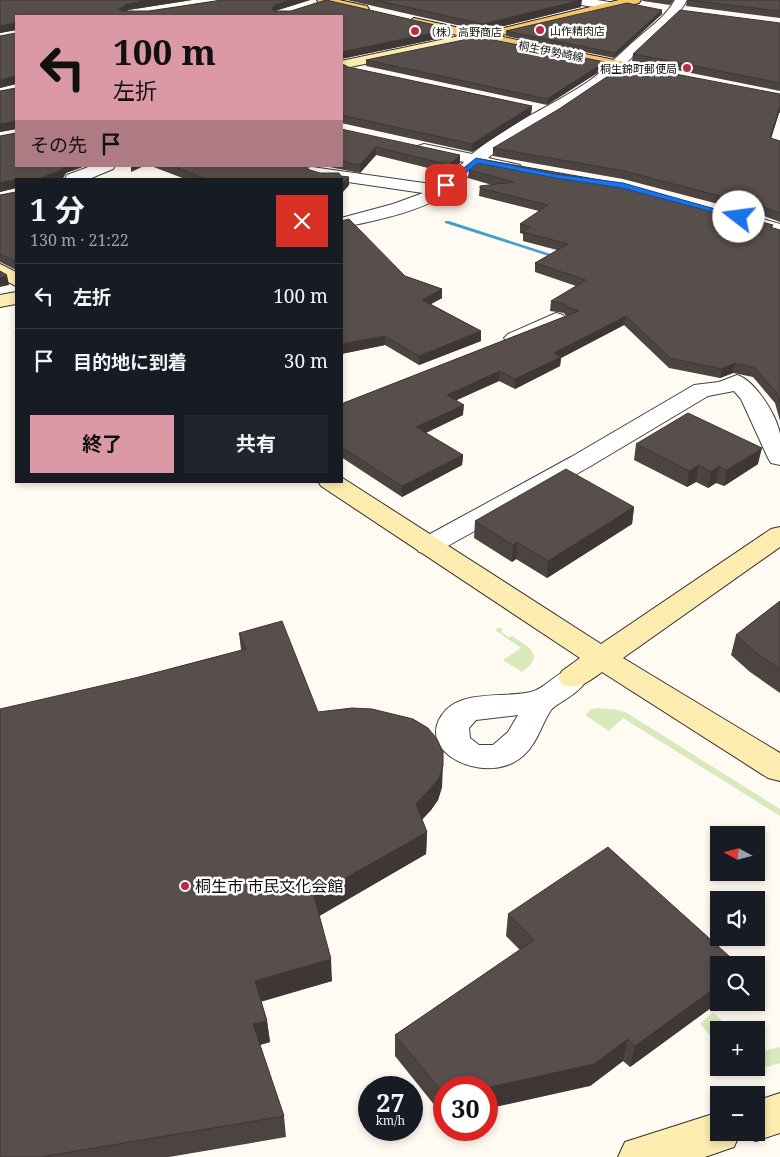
<!DOCTYPE html>
<html lang="ja">
<head>
<meta charset="utf-8">
<style>
  body { margin:0; font-family:"Noto Serif","Noto Sans JP",serif; background:#20242c; color:#f1f3f6; height:100vh; display:flex; flex-direction:column; font-size:19px; white-space:nowrap }
  * { box-sizing:border-box; margin:0 }
  p { font-size:16px; color:#9ea1a6 }
  .icon { flex:none; width:28px; height:28px; fill:none; stroke:currentColor; stroke-width:2; stroke-linecap:round; stroke-linejoin:round }
  .map { position:relative; flex:1; overflow:hidden }
  .drawer { position:absolute; left:15px; top:178px; width:328px; height:305px; display:flex; flex-direction:column; background:#171b24; border-radius:0px; box-shadow:0 2px 8px #0003 }
  .drawer>* { flex:none }
  .top-card { position:absolute; left:15px; top:15px; width:328px; height:152px; border-radius:0px; box-shadow:0 2px 8px #0003; background:#da99a5; color:#111; overflow:hidden }
  .needle { width:32px; rotate:277deg }
  .buttons { position:absolute; left:710px; top:826px; display:grid; gap:10px }
  .buttons a { display:grid; place-items:center; width:55px; height:55px; border-radius:0px; background:#171b24; box-shadow:0 2px 8px #0003; font-size:25px }
  .speed { position:absolute; left:358px; top:1076px; display:flex; gap:10px; font-size:25px; font-weight:700; text-align:center }
  .speed>* { display:grid; place-content:center; width:65px; height:65px; border-radius:50%; background:#171b24; box-shadow:0 2px 8px #0003; line-height:1 }
  .speed small { font-size:12px; font-weight:400 }
  .speed .limit { border:8px solid #d22; background:#fff; color:#111 }
  .pin { position:absolute; display:grid; place-items:center; width:42px; height:42px; color:#fff; margin:-21px; border-radius:10px; box-shadow:0 2px 8px #0006 }
  .me { position:absolute; width:55px; margin:-28px; rotate:285deg; stroke-linejoin:round; filter:drop-shadow(0 0 4px #0008) }
  .turn { display:flex; align-items:center; gap:18px; height:105px; padding:0 15px; font-size:22px }
  .turn .icon { width:65px; height:65px; stroke-width:2.5 }
  .turn b { display:block; font-size:35px; line-height:42px }
  .then { display:flex; align-items:center; height:48px; padding:0 15px; background:#0003; gap:10px; font-size:19px }
  .round { display:grid; place-items:center; flex:none; width:52px; height:52px; border-radius:0px; background:#20242c }
  .headline { display:flex; align-items:center; justify-content:space-between; height:85px; padding:0 15px }
  h1 { font-size:30px; font-weight:700; line-height:38px }
  .button { display:flex; gap:10px; margin-top:auto; padding:10px 15px }
  .button a { flex:1; height:58px; border-radius:0px; background:#da99a5; color:#111; font-size:20px; font-weight:700; line-height:58px; text-align:center }
  .button a+a { background:#20242c; color:#f1f3f6 }
  ul { padding:0; list-style:none }
  li { display:flex; align-items:center; gap:15px; height:65px; padding:0 15px; border-top:1px solid #363941 }
  li div { flex:1 }
  li b { display:block; font-size:19px }
  li em { font-style:normal }
  .map>svg:first-child { display:block }
</style>
</head>
<body>
<div class="map">
<svg width="780" height="1157" viewBox="0 0 780 1157">
  <rect width="100%" height="100%" fill="#fffbf2"/>
  <g fill="#d8e9bc">
    <path d="M499 627 503 630 501 632 509 637 512 636C529 647 546 655 522 672L503 660 521 648 495 630Z"/>
    <polygon points="599,708 619,710 627,713 780,809 780,816 623,718 609,731 585,715 591,709"/>
    <polygon points="713,1012 731,1030 719,1030 719,1045 700,1024"/>
    <polygon points="780,1047 780,1063 744,1074 739,1068 756,1068 756,1053"/>
  </g>
  <g fill="none" stroke-linecap="round" stroke-linejoin="round">
    <polygon fill="#41a2ca" fill-rule="evenodd" points="445,221 449,221 563,258 558,259 445,223"/>
    <defs>
      <g id="street">
        <polygon points="569,0 597,0 616,3 618,6 612,10 575,4"/>
        <path d="M675 0H687C676 20 660 32 643 47 627 61 615 76 598 88 562 112 520 129 488 158L520 165 522 168 520 171 514 173 479 165C469 175 459 186 447 194 416 213 376 220 341 228V218L393 204 423 193 341 181V179H324L306 176 304 172 306 168 312 167 438 185 464 162 418 152 416 149 418 146 424 144 472 154C507 124 551 107 589 81 605 70 617 56 632 43 647 29 664 19 675 0Z"/>
        <polygon points="91,166 115,166 113,169 89,179 65,179 67,175"/>
        <polygon points="736,211 780,224 780,235 730,220 727,216 730,212"/>
        <path d="M556 313 563 315 566 319C558 331 522 346 508 342L504 338 508 334Z"/>
        <path d="M737 375C755 380 777 416 780 434 780 443 780 455 780 465L771 463 768 458 741 399 734 391 708 396 589 467 437 552 428 554 419 552 415 546 419 540 571 457 694 385 719 382Z"/>
        <path d="M573 668 584 671 588 678C582 689 571 696 560 703 557 705 553 707 551 710 541 725 538 742 524 755 488 789 408 751 446 710 466 690 506 698 531 692 546 688 556 672 573 668ZM518 715 508 732 493 745H479L470 738 469 728 476 720Z"/>
      </g>
      <g id="secondary">
        <polygon points="478,32 484,36 483,39 341,69 341,61"/>
        <polygon points="0,264 16,272 16,286 0,278"/>
        <polygon points="16,292 16,304 0,307 0,295"/>
        <path d="M341 477 601 644 771 529 780 527V547L623 658 780 753V781L768 778 602 672C588 682 579 690 562 685L558 678 562 671 580 658 321 486 318 481H341Z"/>
        <polygon points="780,1093 780,1133 756,1141 741,1135 740,1133 734,1147 705,1157 618,1157 625,1142 719,1112 719,1132 756,1132 756,1101"/>
      </g>
      <g id="primary">
        <polygon points="317,0 339,0 367,6 369,9 363,13 319,3"/>
        <polygon points="619,0 641,0 639,3 498,36 658,69 665,73 663,76 658,77 414,26 408,22 414,18 483,33"/>
      </g>
    </defs>
    <use href="#street" stroke="#424242" stroke-width="2"/>
    <use href="#secondary" stroke="#313131" stroke-width="2"/>
    <use href="#primary" stroke="#202020" stroke-width="2"/>
    <use href="#street" fill="#fff" fill-rule="evenodd"/>
    <use href="#secondary" fill="#fdecaf" fill-rule="evenodd"/>
    <use href="#primary" fill="#f5c56c" fill-rule="evenodd"/>
  </g>
  <g fill="#4c4441">
    <polygon points="0,0 192,0 128,10 126,11 149,11 222,0 310,0 275,11 291,11 326,0 452,29 451,36 341,59 341,16 16,16 16,166 85,166 66,173 63,178 62,179 16,179 16,273 16,270 0,262 0,195 16,192 16,188 0,192 0,136 16,133 16,129 0,132 0,91 16,88 16,84 0,88 0,36 16,33 16,30 0,33"/>
    <polygon points="347,0 581,0 581,7 483,31"/>
    <polygon points="642,0 674,0 670,5 643,1"/>
    <polygon points="687,0 780,0 780,18 686,6"/>
    <polygon points="662,10 662,14 614,58 506,36 506,31"/>
    <polygon points="780,23 780,91 632,61 633,54"/>
    <polygon points="366,60 605,62 605,68 547,105 366,66"/>
    <polygon points="341,63 348,67 532,106 531,114 472,152 341,123"/>
    <polygon points="780,94 780,113 779,113 771,138 780,141 780,222 764,216 623,179 493,156 493,148"/>
    <polygon points="341,129 460,163 448,173 376,155 360,173 324,166 341,166"/>
    <polygon points="151,166 304,166 310,170 320,173 349,177 349,185 341,194 341,179 185,179"/>
    <polygon points="469,170 773,225 772,228 780,230 780,421 775,403 753,377 733,373 720,378 669,368 624,325 561,358 560,366 515,389 499,381 456,400 463,415 426,433 463,455 462,465 402,497 341,457 341,404 566,316 564,313 550,311 551,301 576,286 535,272 535,263 557,250 523,241 523,234 520,233 520,224 539,211 479,196 480,186 492,185 468,178"/>
    <polygon points="341,221 405,276 442,289 442,298 431,304 481,331 481,341 419,365 385,345 341,354"/>
    <polygon points="636,444 758,464 724,486 716,483 708,488 696,482 687,487 634,460"/>
    <polygon points="634,507 632,524 547,578 516,559 512,562 474,538 475,521"/>
    <polygon points="780,601 780,693 750,672 731,655 736,635"/>
    <polygon points="239,633 318,712 442,787 438,800 431,810 422,820 427,832 426,854 319,916 332,981 261,1001 267,1021 270,1042 260,1045 284,1116 286,1137 169,1157 0,1157 139,677 241,650"/>
    <polygon points="508,914 719,965 719,1002 630,1067 623,1061 590,1086 444,1088 444,1117 395,1056 395,1035 520,950 506,936"/>
  </g>
  <g fill="#3e3735">
    <polygon points="150,0 192,0 128,10 120,16 119,9 127,4"/>
    <polygon points="290,0 310,0 275,11 272,15 272,8 275,5"/>
    <polygon points="582,0 581,7 483,31 483,24"/>
    <polygon points="662,10 662,14 614,58 615,53"/>
    <polygon points="16,23 16,30 0,33 0,26"/>
    <polygon points="452,29 451,36 341,59 341,52"/>
    <polygon points="605,62 605,68 547,105 547,99"/>
    <polygon points="16,76 16,84 0,88 0,80"/>
    <polygon points="532,106 531,114 472,152 472,144"/>
    <polygon points="780,106 779,113 769,145 770,138"/>
    <polygon points="16,121 16,129 0,132 0,124"/>
    <polygon points="376,147 376,155 360,173 360,165"/>
    <polygon points="460,155 460,163 448,173 449,165"/>
    <polygon points="64,166 85,166 66,173 63,178 62,179 38,179"/>
    <polygon points="131,166 144,166 131,172"/>
    <polygon points="349,177 349,185 341,194 341,185"/>
    <polygon points="16,179 16,188 0,192 0,183"/>
    <polygon points="7,275 9,285 0,287 0,278"/>
    <polygon points="442,289 442,298 422,309 422,300"/>
    <polygon points="626,316 624,325 561,358 560,366 515,389 515,379 554,353"/>
    <polygon points="481,331 481,341 419,365 419,356"/>
    <polygon points="385,336 385,345 341,354 341,344"/>
    <polygon points="735,363 733,373 720,378 722,369"/>
    <polygon points="500,371 499,381 446,405 447,395"/>
    <polygon points="464,405 463,415 416,437 416,427"/>
    <polygon points="762,448 758,464 724,486 727,470"/>
    <polygon points="463,455 462,465 402,497 402,486"/>
    <polygon points="699,465 696,482 687,487 689,471"/>
    <polygon points="719,466 716,483 708,488 711,472"/>
    <polygon points="634,507 632,524 547,578 548,561"/>
    <polygon points="517,542 516,559 512,562 513,545"/>
    <polygon points="443,766 442,787 438,800 431,810 415,826 416,804"/>
    <polygon points="427,832 426,854 316,918 314,896"/>
    <polygon points="331,959 332,981 257,1003 255,981"/>
    <polygon points="719,985 719,1002 630,1067 635,1046"/>
    <polygon points="267,1021 270,1042 256,1046 253,1024"/>
    <polygon points="628,1039 623,1061 590,1086 486,1109 486,1088"/>
  </g>
  <g fill="#584f4c" stroke="#3e3735">
    <polygon points="0,0 150,0 127,4 119,9 121,11 149,11 222,0 290,0 275,5 272,8 274,11 291,11 326,0 452,29 341,52 341,16 16,16 16,166 64,166 62,170 38,179 16,179 16,273 15,261 0,254 0,195 16,192 16,179 0,183 0,136 16,133 16,121 0,124 0,91 16,88 16,76 0,80 0,36 16,33 16,23 0,26"/>
    <polygon points="375,0 582,0 483,24"/>
    <polygon points="687,0 780,0 780,11"/>
    <polygon points="627,3 662,10 615,53 506,31"/>
    <polygon points="680,10 780,23 780,83 633,54"/>
    <polygon points="478,37 605,62 547,99 366,60"/>
    <polygon points="341,63 348,67 532,106 472,144 341,115"/>
    <polygon points="623,64 780,94 780,106 770,138 780,141 780,213 766,208 624,171 493,148 559,109 614,72"/>
    <polygon points="341,129 460,155 449,165 376,147 360,165 341,161"/>
    <polygon points="480,159 623,184 773,225 770,227 780,230 780,403 777,393 755,368 735,363 722,369 670,358 626,316 554,353 561,357 515,379 500,371 447,395 464,405 416,427 463,455 402,486 341,447 341,404 579,311 568,307 564,304 551,301 586,280 535,263 568,244 523,232 530,227 520,224 548,205 480,188 480,186 514,182 469,170"/>
    <polygon points="172,166 304,166 310,170 320,173 339,173 341,176 349,177 341,185 341,179 206,179"/>
    <polygon points="349,219 405,276 442,289 422,300 481,331 419,356 385,336 341,344 341,221"/>
    <polygon points="0,271 7,275 0,278"/>
    <polygon points="688,413 762,448 727,470 719,466 711,472 699,465 689,471 636,444"/>
    <polygon points="566,469 634,507 548,561 517,542 513,545 475,521"/>
    <polygon points="780,601 780,669 755,652 736,635"/>
    <polygon points="282,621 318,712 352,708 372,709 413,719 428,728 437,739 443,752 443,766 439,778 431,788 416,804 427,832 314,896 331,959 255,981 267,1021 253,1024 284,1116 41,1157 0,1157 0,709 139,677 246,649 239,633"/>
    <polygon points="608,847 739,965 719,965 719,985 635,1046 628,1039 594,1064 486,1088 444,1088 444,1094 395,1035 534,940 508,914"/>
  </g>
  <polygon fill="#1a73e8" stroke="#114b97" points="476,158 555,174 623,183 743,217 739,219 622,188 555,178 478,163 449,187 444,187 444,184"/>
  <g fill="#bd2a41" stroke="#fff" stroke-width="2">
    <circle cx="540" cy="30" r="5"/>
    <circle cx="415" cy="31" r="5"/>
    <circle cx="687" cy="68" r="5"/>
    <circle cx="185" cy="886" r="5"/>
  </g>
  <g text-anchor="middle" dominant-baseline="central" stroke-width="5" stroke-linejoin="round" paint-order="stroke">
    <g font-size="11" fill="#0f0f0f" stroke="#fff" text-anchor="start">
      <text x="550" y="30">山作精肉店</text>
      <text x="425" y="31">（株）高野商店</text>
      <text x="677" y="68" text-anchor="end">桐生錦町郵便局</text>
    </g>
    <g font-size="11" fill="#0f0f0f" stroke="#fff">
      <text transform="translate(551 51) rotate(11)">桐生伊勢崎線</text>
    </g>
    <g font-size="16" fill="#0f0f0f" stroke="#fff" text-anchor="start">
      <text x="195" y="886">桐生市 市民文化会館</text>
    </g>
  </g>
</svg>
<div class="buttons">
<a><svg class="needle" viewBox="-14 -14 28 28"><path d="M0-13l5 13h-10z" fill="#e53935"/><path d="M0 13l5-13h-10z" fill="#9ea1a6"/></svg></a>
<a><svg class="icon" aria-label="sound" viewBox="0 0 24 24"><path d="M4 9h4l5-4v14l-5-4H4zM17 9q2 3 0 6"/></svg></a>
<a><svg class="icon" aria-label="search" viewBox="0 0 24 24"><circle cx="10" cy="10" r="6"/><path d="M15 15l6 6"/></svg></a>
<a>+</a>
<a>−</a>
</div>
<div class="speed"><div>27<small>km/h</small></div><div class="limit">30</div></div>
<div class="pin" style="left:446px;top:185px;background:#d93025"><svg class="icon" aria-label="arrive" viewBox="0 0 24 24"><path d="M6 21V4h12l-3 4 3 4H6"/></svg></div>
<svg class="me" style="left:739px;top:217px" viewBox="-20 -20 40 40"><circle r="19" fill="#fff"/><path d="M0-13L10 11 0 6-10 11z" fill="#1a73e8"/></svg>
<div class="top-card">
<div class="turn"><svg class="icon" aria-label="left" viewBox="0 0 24 24"><path d="M17 20v-9H6M10 6l-5 5 5 5"/></svg><div><b>100 m</b>左折</div></div>
<div class="then">その先<svg class="icon" aria-label="arrive" viewBox="0 0 24 24"><path d="M6 21V4h12l-3 4 3 4H6"/></svg></div>
</div>
<section class="drawer">
<div class="headline"><div><h1>1 分</h1><p>130 m · 21:22</p></div><a class="round" style="background:#d93025;color:#fff"><svg class="icon" aria-label="close" viewBox="0 0 24 24"><path d="M6 6l12 12M18 6L6 18"/></svg></a></div>
<ul>
<li><svg class="icon" aria-label="left" viewBox="0 0 24 24"><path d="M17 20v-9H6M10 6l-5 5 5 5"/></svg><div><b>左折</b></div><em>100 m</em></li>
<li><svg class="icon" aria-label="arrive" viewBox="0 0 24 24"><path d="M6 21V4h12l-3 4 3 4H6"/></svg><div><b>目的地に到着</b></div><em>30 m</em></li>
</ul>
<div class="button"><a>終了</a><a>共有</a></div>
</section>
</div>
</body>
</html>
